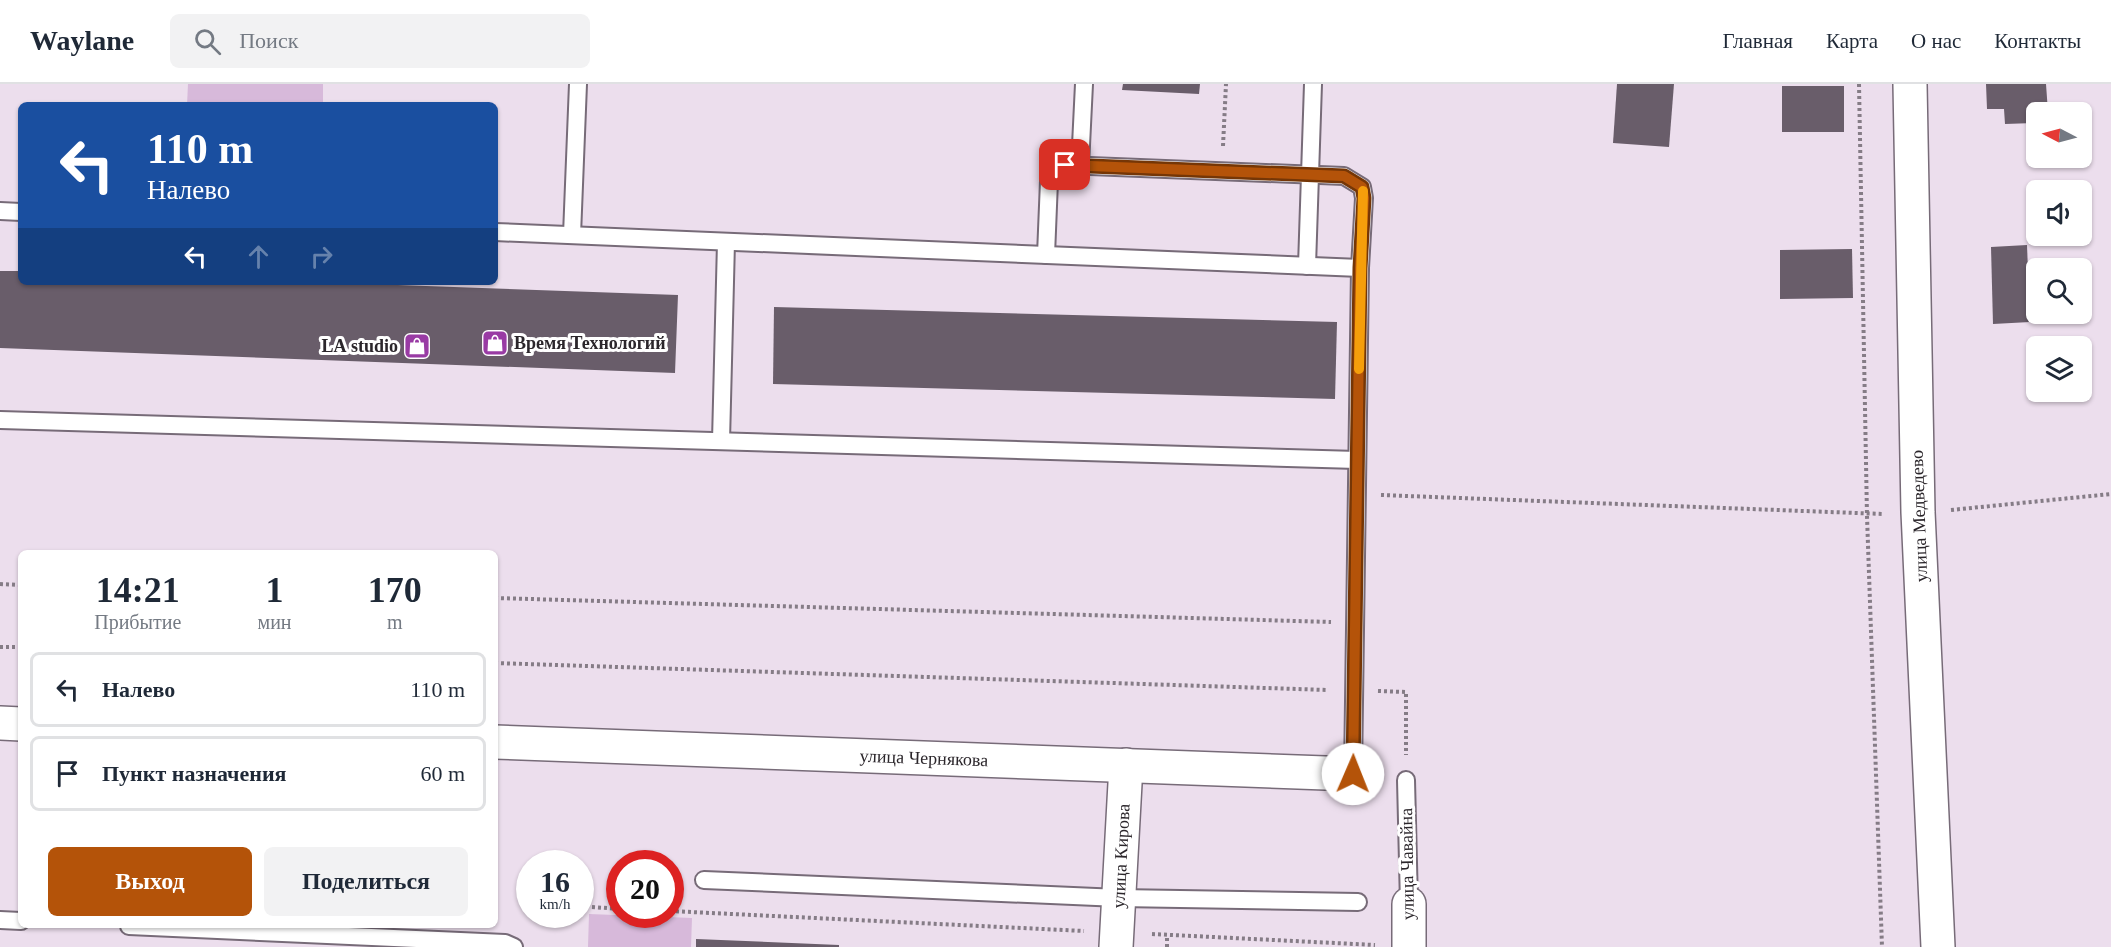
<!DOCTYPE html>
<html lang="ru">
<head>
<meta charset="utf-8">
<style>
  body { margin:0; font-family:"Times New Roman",serif; background:#f2f2f3; color:#1f2937; height:100vh; display:flex; flex-direction:column; font-size:22px; white-space:nowrap }
  * { box-sizing:border-box; margin:0 }
  p { font-size:20px; color:#747a83 }
  .icon { flex:none; width:33px; height:33px; fill:none; stroke:currentColor; stroke-width:2; stroke-linecap:round; stroke-linejoin:round }
  .map { position:relative; flex:1; overflow:hidden }
  .sheet { position:absolute; left:18px; top:466px; width:480px; height:378px; display:flex; flex-direction:column; background:#fff; border-radius:9px; box-shadow:0 2px 4px #0004 }
  .sheet>* { flex:none }
  .guide { position:absolute; left:18px; top:18px; width:480px; height:183px; border-radius:9px; box-shadow:0 2px 4px #0004; background:#1a4fa0; color:#fff; overflow:hidden }
  .needle { width:39px; rotate:276deg }
  .fabs { position:absolute; left:2026px; top:18px; display:grid; gap:12px }
  .fabs a { display:grid; place-items:center; width:66px; height:66px; border-radius:9px; background:#fff; box-shadow:0 2px 4px #0004; font-size:30px }
  .speed { position:absolute; left:516px; top:766px; display:flex; gap:12px; font-size:30px; font-weight:700; text-align:center }
  .speed>* { display:grid; place-content:center; width:78px; height:78px; border-radius:50%; background:#fff; box-shadow:0 2px 4px #0004; line-height:1 }
  .speed small { font-size:15px; font-weight:400 }
  .speed .limit { border:9px solid #d22; background:#fff; color:#111 }
  .pin { position:absolute; display:grid; place-items:center; width:51px; height:51px; color:#fff; margin:-26px; border-radius:12px; box-shadow:0 3px 9px #0006 }
  .me { position:absolute; width:66px; margin:-33px; rotate:1deg; stroke-linejoin:round; filter:drop-shadow(0 0 4px #0008) }
  .turn { display:flex; align-items:center; gap:21px; height:126px; padding:0 30px; font-size:27px }
  .turn .icon { width:78px; height:78px; stroke-width:2.5 }
  .turn b { display:block; font-size:42px; line-height:51px }
  .lanes { display:flex; align-items:center; height:57px; padding:0 30px; background:#0003; justify-content:center; gap:30px; direction:ltr }
  .lanes .off { opacity:.35 }
  .eta { display:flex; justify-content:space-evenly; align-items:center; height:102px; text-align:center }
  .eta b { font-size:36px; font-weight:600; line-height:42px }
  .button { display:flex; gap:12px; margin-top:auto; padding:12px 30px }
  .button a { flex:1; height:69px; border-radius:9px; background:#b45309; color:#fff; font-size:24px; font-weight:600; line-height:69px; text-align:center }
  .button a+a { background:#f2f2f3; color:#1f2937 }
  ul { padding:0; list-style:none }
  li { display:flex; align-items:center; gap:18px; height:75px; margin:0 12px 9px; padding:0 18px; border:3px solid #e0e1e3; border-radius:9px }
  li div { flex:1 }
  li b { display:block; font-size:22px }
  li em { font-style:normal }
  header { display:flex; align-items:center; gap:36px; box-sizing:border-box; height:84px; padding:0 30px; background:#fff; border-bottom:2px solid #e0e1e3 }
  header strong { font-size:28px }
  nav { display:flex; gap:33px; margin-inline-start:auto; font-size:21px }
  .search { width:420px; height:54px; background:#f2f2f3; display:flex; align-items:center; gap:15px; box-sizing:border-box; padding:0 21px; border-radius:9px; color:#747a83; font-size:22px }
  .map>svg:first-child { display:block }
</style>
</head>
<body>
<header>
<strong>Waylane</strong>
<div class="search"><svg class="icon" aria-label="search" viewBox="0 0 24 24"><circle cx="10" cy="10" r="6"/><path d="M15 15l6 6"/></svg>Поиск</div>
<nav><a>Главная</a><a>Карта</a><a>О нас</a><a>Контакты</a></nav>
</header>
<div class="map">
<svg width="2111" height="863" viewBox="0 0 2111 863">
  <rect width="100%" height="100%" fill="#ecdeed"/>
  <g fill="#d7b9da">
    <polygon points="188,0 323,0 323,21 187,21"/>
    <polygon points="589,830 692,834 691,863 588,863"/>
  </g>
  <g fill="#695d6a">
    <polygon points="1123,0 1200,0 1199,10 1122,6"/>
    <polygon points="1617,0 1674,0 1669,63 1613,59"/>
    <polygon points="1986,0 2046,0 2048,28 2037,28 2037,39 2005,40 2004,25 1987,25"/>
    <rect x="1782" y="2" width="62" height="46"/>
    <polygon points="2027,161 2030,238 1993,240 1991,163"/>
    <polygon points="1852,165 1853,214 1780,215 1780,166"/>
    <polygon points="0,187 21,187 21,198 314,198 678,211 675,289 0,264"/>
    <polygon points="774,223 1337,238 1335,315 773,300"/>
    <polygon points="696,855 839,861 839,863 696,863"/>
  </g>
  <g fill="none" stroke-linecap="round" stroke-linejoin="round">
    <defs>
      <g id="lane">
        <polyline points="1080,82 1084,0"/>
        <polyline points="0,127 21,128"/>
        <polyline points="495,148 1360,184"/>
        <polyline points="572,151 578,0"/>
        <polyline points="1046,171 1049,97 1057,83 1065,81 1344,92 1362,103 1364,114 1360,184 1353,690"/>
        <polyline points="1307,182 1313,0"/>
        <polyline points="0,336 1357,376"/>
        <polyline points="721,357 726,158"/>
        <polyline points="1406,696 1409,820"/>
        <polyline points="704,796 1119,814 1358,818"/>
        <polyline points="0,836 21,837"/>
        <polyline points="129,842 505,859 514,863"/>
      </g>
      <g id="street">
        <polyline points="0,639 21,640"/>
        <polyline points="495,658 1353,690"/>
        <polyline points="1409,820 1409,863"/>
        <polyline points="1116,863 1126,681"/>
      </g>
      <polyline id="secondary" points="1910,0 1918,428 1938,863"/>
    </defs>
    <use href="#lane" stroke="#776b78" stroke-width="20"/>
    <use href="#street" stroke="#776b78" stroke-width="36"/>
    <use href="#secondary" stroke="#776b78" stroke-width="36"/>
    <g stroke="#857c86" stroke-width="4" stroke-dasharray="3 3" stroke-linecap="butt">
      <polyline points="1859,0 1867,432 1882,863"/>
      <polyline points="1223,62 1226,0"/>
      <polyline points="1381,411 1883,430"/>
      <polyline points="1951,426 2111,410"/>
      <polyline points="0,500 21,501"/>
      <polyline points="495,514 1331,538"/>
      <polyline points="0,563 21,563"/>
      <polyline points="495,579 1328,606"/>
      <polyline points="1378,607 1406,608 1406,671"/>
      <polyline points="592,823 620,825"/>
      <polyline points="670,827 1084,847"/>
      <polyline points="1152,850 1375,861"/>
      <polyline points="1167,863 1167,851"/>
    </g>
    <use href="#lane" stroke="#fff" stroke-width="16"/>
    <use href="#street" stroke="#fff" stroke-width="33"/>
    <use href="#secondary" stroke="#fff" stroke-width="33"/>
  </g>
  <g fill="none" stroke-linecap="round" stroke-linejoin="round">
    <defs>
      <polyline id="route" points="1065,81 1344,92 1362,103 1364,114 1360,184 1353,690"/>
    </defs>
    <use href="#route" stroke="#753606" stroke-width="15"/>
    <use href="#route" stroke="#b45309" stroke-width="10"/>
    <polyline stroke="#f59e0b" stroke-width="10" points="1359,285 1363,107"/>
  </g>
  <defs>
    <symbol id="shop-square" viewBox="-11 -11 22 22"><rect x="-9" y="-9" width="18" height="18" rx="4" fill="#993ba4" stroke="#fff"/><path d="M-5-2.5h2.3a2.7 3.5 0 0 1 5.4 0H5L5.5 6h-11ZM-1.5-2.5h3a1.5 2.3 0 0 0-3 0Z" fill="#fff"/></symbol>
  </defs>
  <g fill-rule="evenodd">
    <use href="#shop-square" x="480" y="244" width="30" height="30"/>
    <use href="#shop-square" x="402" y="247" width="30" height="30"/>
  </g>
  <g text-anchor="middle" dominant-baseline="central" stroke-width="6" stroke-linejoin="round" paint-order="stroke">
    <g font-size="18" font-weight="bold" fill="#2b262b" stroke="#fff" text-anchor="start">
      <text x="514" y="259">Время Технологий</text>
      <text x="398" y="262" text-anchor="end">LА studio</text>
    </g>
    <g font-size="18" fill="#2b262b" stroke="#fff">
      <text transform="translate(1919 432) rotate(-92)">улица Медведево</text>
      <text transform="translate(924 674) rotate(2)">улица Чернякова</text>
      <text transform="translate(1121 772) rotate(-87)">улица Кирова</text>
      <text transform="translate(1407 780) rotate(-91)">улица Чавайна</text>
    </g>
  </g>
</svg>
<div class="fabs">
<a><svg class="needle" viewBox="-14 -14 28 28"><path d="M0-13l5 13h-10z" fill="#e53935"/><path d="M0 13l5-13h-10z" fill="#747a83"/></svg></a>
<a><svg class="icon" aria-label="sound" viewBox="0 0 24 24"><path d="M4 9h4l5-4v14l-5-4H4zM17 9q2 3 0 6"/></svg></a>
<a><svg class="icon" aria-label="search" viewBox="0 0 24 24"><circle cx="10" cy="10" r="6"/><path d="M15 15l6 6"/></svg></a>
<a><svg class="icon" aria-label="layers" viewBox="0 0 24 24"><path d="M12 4l9 5-9 5-9-5zM3 14l9 5 9-5"/></svg></a>
</div>
<div class="speed"><div>16<small>km/h</small></div><div class="limit">20</div></div>
<div class="pin" style="left:1065px;top:81px;background:#d93025"><svg class="icon" aria-label="arrive" viewBox="0 0 24 24"><path d="M6 21V4h12l-3 4 3 4H6"/></svg></div>
<svg class="me" style="left:1353px;top:690px" viewBox="-20 -20 40 40"><circle r="19" fill="#fff"/><path d="M0-13L10 11 0 6-10 11z" fill="#b45309"/></svg>
<div class="guide">
<div class="turn"><svg class="icon" aria-label="left" viewBox="0 0 24 24"><path d="M17 20v-9H6M10 6l-5 5 5 5"/></svg><div><b>110 m</b>Налево</div></div>
<div class="lanes"><svg class="icon" aria-label="left" viewBox="0 0 24 24"><path d="M17 20v-9H6M10 6l-5 5 5 5"/></svg><svg class="icon off" aria-label="ahead" viewBox="0 0 24 24"><path d="M12 20V5M6 11l6-6 6 6"/></svg><svg class="icon off" aria-label="right" viewBox="0 0 24 24"><path d="M7 20v-9h11M14 6l5 5-5 5"/></svg></div>
</div>
<section class="sheet">
<div class="eta">
<div><b>14:21</b><p>Прибытие</p></div>
<div><b>1</b><p>мин</p></div>
<div><b>170</b><p>m</p></div>
</div>
<ul>
<li><svg class="icon" aria-label="left" viewBox="0 0 24 24"><path d="M17 20v-9H6M10 6l-5 5 5 5"/></svg><div><b>Налево</b></div><em>110 m</em></li>
<li><svg class="icon" aria-label="arrive" viewBox="0 0 24 24"><path d="M6 21V4h12l-3 4 3 4H6"/></svg><div><b>Пункт назначения</b></div><em>60 m</em></li>
</ul>
<div class="button"><a>Выход</a><a>Поделиться</a></div>
</section>
</div>
</body>
</html>
